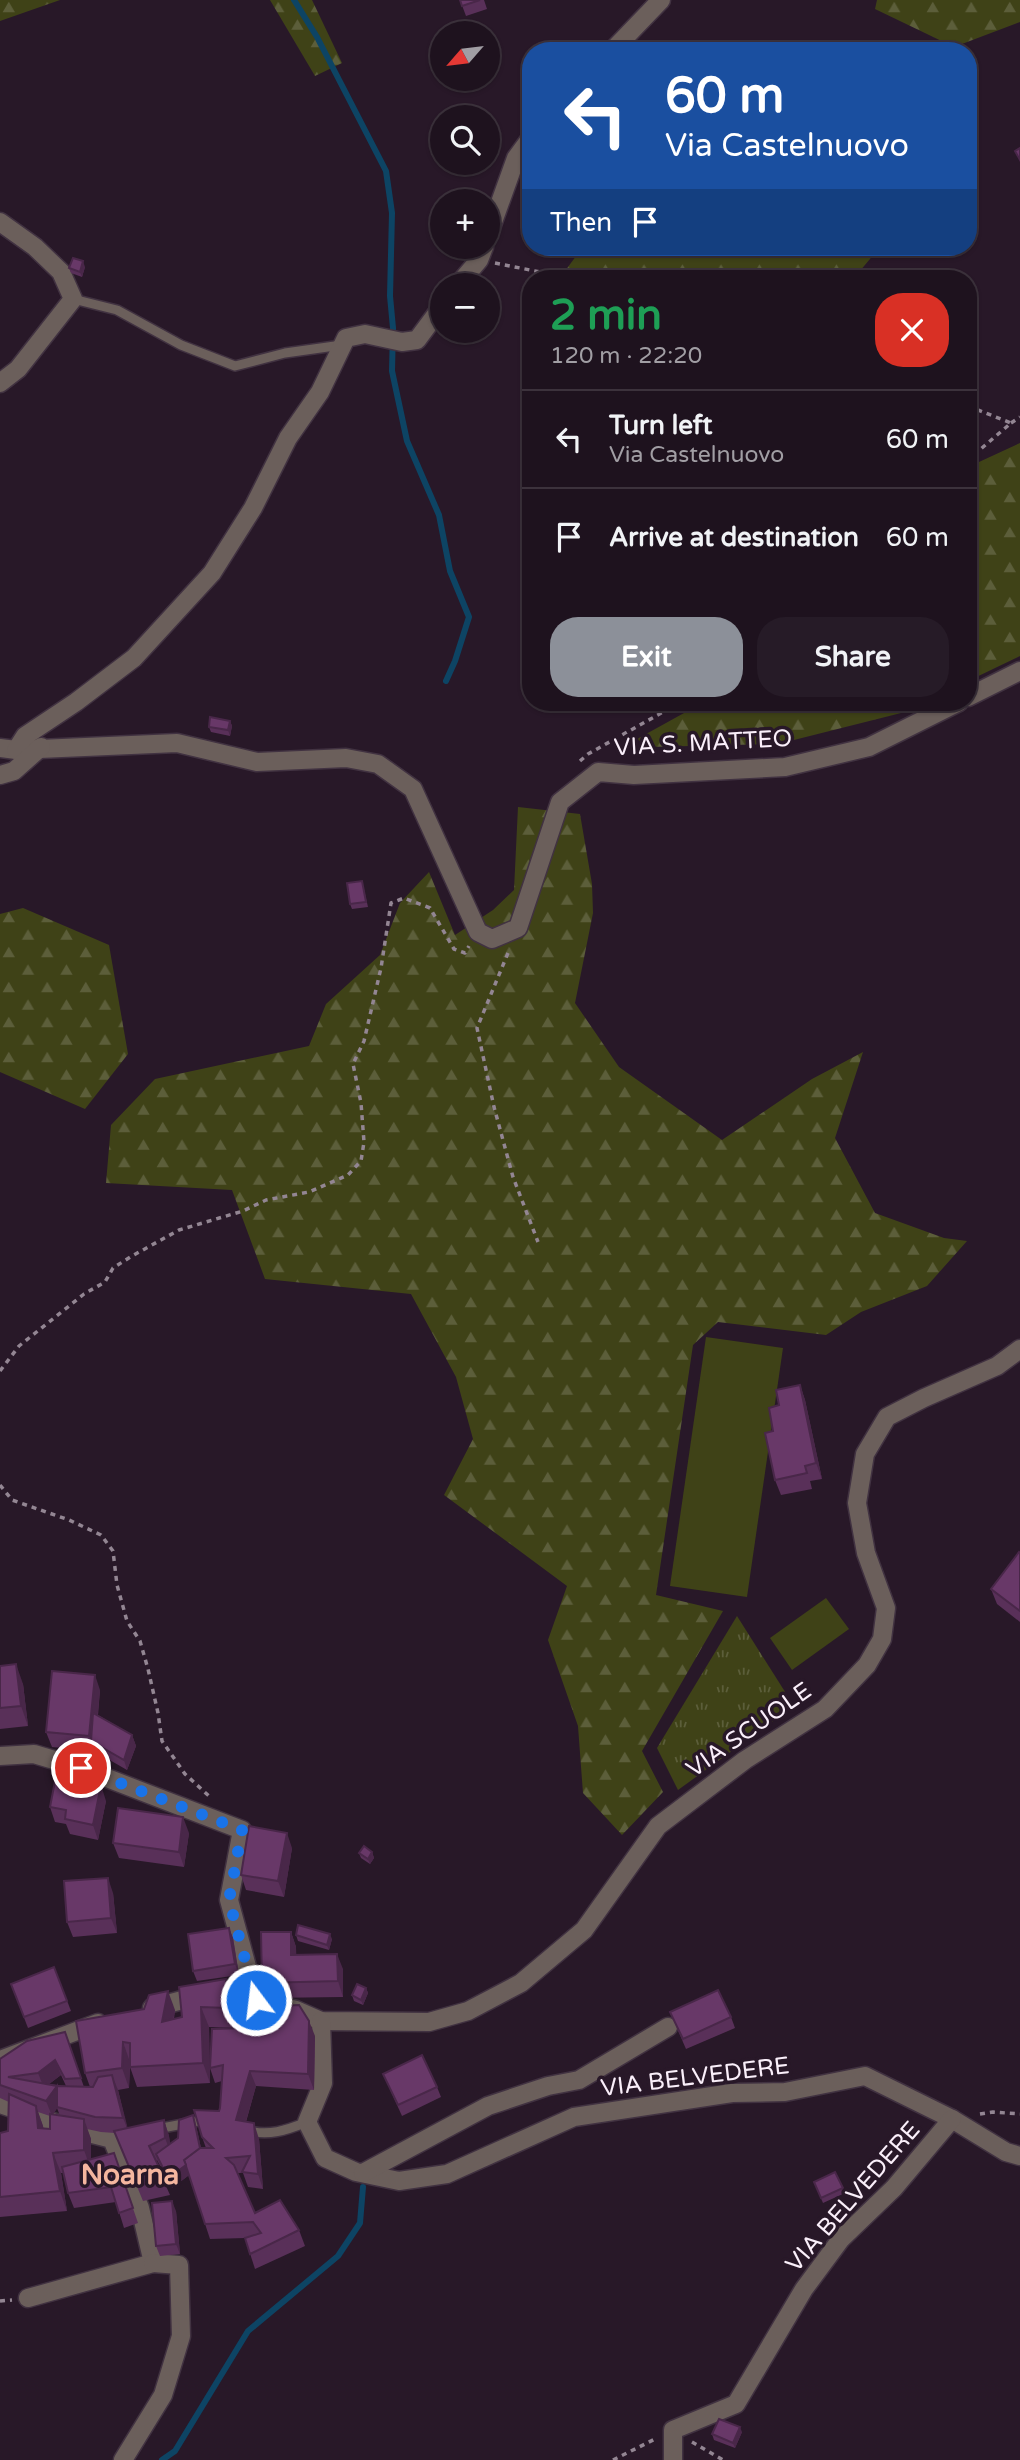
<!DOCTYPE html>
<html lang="en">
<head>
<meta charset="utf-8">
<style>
  body { margin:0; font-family:"Varela Round",sans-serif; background:#261b27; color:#f1f3f6; height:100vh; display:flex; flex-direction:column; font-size:26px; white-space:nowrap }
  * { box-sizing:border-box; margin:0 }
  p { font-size:23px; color:#a19ea4 }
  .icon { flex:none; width:38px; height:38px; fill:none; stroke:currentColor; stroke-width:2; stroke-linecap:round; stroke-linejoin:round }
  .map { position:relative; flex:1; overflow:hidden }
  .panel { position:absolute; left:522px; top:270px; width:455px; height:441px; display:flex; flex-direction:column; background:#1e121e; border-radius:28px; box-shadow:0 2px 5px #0004,0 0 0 2px #3c323c }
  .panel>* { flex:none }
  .guide { position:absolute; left:522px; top:42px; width:455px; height:214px; border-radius:28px; box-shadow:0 2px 5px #0004,0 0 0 2px #3c323c; background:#1a4fa0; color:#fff; overflow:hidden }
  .needle { width:46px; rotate:242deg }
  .tools { position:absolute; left:430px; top:21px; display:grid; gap:14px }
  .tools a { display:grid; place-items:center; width:70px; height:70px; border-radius:50%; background:#1e121e; box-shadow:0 2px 5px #0004,0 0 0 2px #3c323c; font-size:35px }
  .pin { position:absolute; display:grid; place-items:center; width:60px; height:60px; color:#fff; margin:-30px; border:4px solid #fff; border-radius:50%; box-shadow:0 2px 7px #0007 }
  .me { position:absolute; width:77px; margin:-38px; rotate:345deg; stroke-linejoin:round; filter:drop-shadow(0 0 5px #0008) }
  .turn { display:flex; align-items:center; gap:24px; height:147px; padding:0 28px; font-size:32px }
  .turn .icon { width:91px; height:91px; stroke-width:2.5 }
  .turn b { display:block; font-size:49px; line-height:60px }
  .then { display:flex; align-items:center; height:66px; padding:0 28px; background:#0003; gap:14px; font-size:26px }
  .round { display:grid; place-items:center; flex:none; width:74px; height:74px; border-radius:28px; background:#261b27 }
  .head { display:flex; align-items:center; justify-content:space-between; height:119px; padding:0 28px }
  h1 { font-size:42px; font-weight:800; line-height:52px; color:#1e9e55 }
  .cta { display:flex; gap:14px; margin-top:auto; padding:14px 28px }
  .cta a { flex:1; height:80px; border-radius:28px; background:#8c9099; color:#fff; font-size:28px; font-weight:800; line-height:80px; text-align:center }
  .cta a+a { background:#261b27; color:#f1f3f6 }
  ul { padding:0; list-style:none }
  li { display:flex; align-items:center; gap:21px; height:98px; padding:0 28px; border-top:2px solid #3c323c }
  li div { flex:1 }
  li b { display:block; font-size:26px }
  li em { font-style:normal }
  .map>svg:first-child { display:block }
</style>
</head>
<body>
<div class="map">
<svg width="1020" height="2460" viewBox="0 0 1020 2460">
  <defs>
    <pattern id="forest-firs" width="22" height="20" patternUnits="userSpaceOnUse" patternTransform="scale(1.75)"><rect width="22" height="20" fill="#3f4217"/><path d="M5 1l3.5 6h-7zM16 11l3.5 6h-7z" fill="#5c5e3a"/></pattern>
    <pattern id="park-tufts" width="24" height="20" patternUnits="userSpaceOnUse" patternTransform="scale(1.75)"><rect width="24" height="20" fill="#3f4217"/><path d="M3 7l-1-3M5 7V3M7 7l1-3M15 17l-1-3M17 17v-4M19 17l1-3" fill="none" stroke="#5c5e3a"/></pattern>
  </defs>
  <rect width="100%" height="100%" fill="#281828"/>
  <g fill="url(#forest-firs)">
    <polygon points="0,0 60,0 0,21"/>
    <polygon points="270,0 312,0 342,63 315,76"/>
    <polygon points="877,0 1020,0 1020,22 954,47 875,9"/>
    <polygon points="705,247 880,247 854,278 560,278 579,252 640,257"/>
    <polygon points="1020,443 1020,656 968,681 968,473 979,462"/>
    <polygon points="704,702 929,702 917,709 778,744 648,747 637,739"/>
    <polygon points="518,807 580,814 592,884 593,913 575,1003 619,1067 722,1140 812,1079 863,1052 835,1138 875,1213 944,1238 967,1241 927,1286 861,1312 826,1335 718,1322 693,1345 656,1595 723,1611 642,1751 663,1792 622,1835 583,1793 578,1726 548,1640 567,1586 444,1495 473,1439 456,1377 411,1294 265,1279 232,1190 106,1183 111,1125 155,1079 309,1046 326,1004 380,955 400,903 429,872 455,935 493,910 514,890"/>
    <polygon points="23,908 109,945 128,1054 85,1109 0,1072 0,914"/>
  </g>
  <polygon fill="url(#park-tufts)" points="737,1616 794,1706 678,1790 657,1748"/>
  <g fill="#3f4217">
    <polygon points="706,1337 783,1348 747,1597 670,1586"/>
    <polygon points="826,1598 849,1629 792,1670 770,1638"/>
  </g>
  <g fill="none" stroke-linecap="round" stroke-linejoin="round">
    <g stroke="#0d4464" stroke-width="6">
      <polyline points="294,0 317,37 386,171 392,213 390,296 393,328 392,371 407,441 439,515 450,571 469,617 455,661 446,681"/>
      <polyline points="162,2460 175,2451 248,2331 338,2256 360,2223 363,2187"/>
    </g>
    <defs>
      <g id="lane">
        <polyline points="73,299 117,310 181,345 235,366 285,353 342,345"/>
        <polyline points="157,2129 209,2119"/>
        <path d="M246 2130C268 2137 287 2130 307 2122"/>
      </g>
      <g id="street">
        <polyline points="612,51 661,0"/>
        <polyline points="0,222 35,247 61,272 73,299 18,369 0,383"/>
        <polyline points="488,236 516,158 530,139"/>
        <polyline points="458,285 479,260 484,247"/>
        <polyline points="968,697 1020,671"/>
        <polyline points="0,748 16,750 177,743 257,762 346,758 378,764 413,789 478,932 492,939 518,928 560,802 598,772 634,775 785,767 869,747 959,702"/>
        <polyline points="16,750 25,736 76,702 134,658 212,573 253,508 288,438 320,392 346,338 365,334 402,342 417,340 443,305"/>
        <polyline points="0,775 14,771 41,747"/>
        <polyline points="0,1756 34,1754 81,1768 242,1830 229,1900 256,2000"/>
        <polyline points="152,2008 190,1998 239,1995 296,2010 321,2021 429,2022 468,2011 521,1983 584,1930 658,1826 745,1760 825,1709 867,1665 882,1639 886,1608 866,1553 857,1503 865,1454 887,1417 924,1398 997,1366 1020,1349"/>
        <polyline points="321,2021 323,2083 307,2122 325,2158 356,2172 399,2181 447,2174 574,2117 732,2093 785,2092 865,2076 952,2119 1006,2152 1020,2156"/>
        <polyline points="0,2060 98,2023"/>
        <polyline points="0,2104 73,2129 112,2139 140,2208 153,2263 28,2298"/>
        <polyline points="363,2173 488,2106 548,2086 579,2080 668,2027"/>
        <polyline points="123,2460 163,2395 181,2336 179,2265 153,2263"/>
        <polyline points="673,2460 673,2430 736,2404 804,2289 841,2239 894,2188 952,2119"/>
      </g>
    </defs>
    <use href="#lane" stroke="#413241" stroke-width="12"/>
    <use href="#street" stroke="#413241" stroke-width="21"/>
    <g stroke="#938693" stroke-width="3.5" stroke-dasharray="5 5" stroke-linecap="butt">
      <polyline points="495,263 570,278"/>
      <polyline points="968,406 1011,423 968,460"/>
      <polyline points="1011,423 1020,417"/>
      <polyline points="580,761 588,754 681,702"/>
      <polyline points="508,953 477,1028 494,1107 513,1177 538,1242"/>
      <polyline points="0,1371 19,1346 84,1294 105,1282 113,1268 132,1256 179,1230 243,1211 266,1200 309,1192 348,1175 361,1161 364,1142 361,1103 353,1064 364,1041 381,968 391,903 404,898 430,908 454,949 465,953 469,946"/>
      <polyline points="0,1485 12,1500 69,1520 101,1535 113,1551 117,1585 127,1621 140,1641 148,1669 158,1713 162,1741 185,1774 210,1797"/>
      <polyline points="980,2114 993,2112 1020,2114"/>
      <polyline points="0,2301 12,2300"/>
      <polyline points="692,2442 723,2460"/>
      <polyline points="613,2460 655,2439"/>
    </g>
    <use href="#lane" stroke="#6b5f5b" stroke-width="9"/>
    <use href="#street" stroke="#6b5f5b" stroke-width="18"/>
  </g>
  <g fill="#593059" fill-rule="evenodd">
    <polygon points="460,0 484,0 487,9 466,16"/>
    <polygon points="85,267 82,277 71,273 69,268"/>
    <polygon points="230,721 232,726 230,736 211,732 209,727"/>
    <polygon points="362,881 368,907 352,909 350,904"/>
    <polygon points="800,1385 805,1400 822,1479 810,1481 812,1489 781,1495 775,1480 773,1431 779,1405"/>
    <polygon points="1020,1553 1020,1622 997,1604 991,1589"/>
    <polygon points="0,1666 23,1684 28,1726 0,1729"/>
    <polygon points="100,1690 98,1715 132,1735 136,1746 127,1770 94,1751 52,1747 46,1732"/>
    <polygon points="106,1801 98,1840 70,1834 66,1824 55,1822 50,1807"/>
    <polygon points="189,1833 184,1867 119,1858 113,1843"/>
    <polygon points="292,1848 284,1897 246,1890 241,1875"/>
    <polygon points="372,1852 374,1858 370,1864 361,1858 359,1853"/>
    <polygon points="113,1893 117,1933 73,1937 67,1922"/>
    <polygon points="229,1928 233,1938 239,1975 197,1981 193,1971"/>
    <polygon points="291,1932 296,1947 296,1955 343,1969 343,1997 267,1998 262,1983"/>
    <polygon points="296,1935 332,1939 329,1950 298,1941"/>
    <polygon points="54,1967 71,2011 28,2028 11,1984"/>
    <path d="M226 1979 233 1999 235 2028 209 2027 210 2083 137 2087 130 2067 129 2088 118 2090 127 2128 164 2120 169 2136 170 2144 196 2126 201 2148H206L202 2137 220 2108 222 2081 215 2083 210 2068 315 2036 314 2090 256 2086 246 2122 259 2139 263 2189 248 2187 243 2173H237L255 2213 299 2230 305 2246 255 2269 245 2238 210 2239 189 2175 172 2188 157 2160 155 2161 170 2195 143 2201 115 2133 101 2132 87 2129 91 2139V2159L114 2153 138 2223 124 2228 116 2202 74 2208 68 2193 63 2173H61L67 2211 0 2217V2133L8 2131 9 2102 0 2098V2059L65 2032 84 2087H90L85 2073 76 2021 175 2010 174 2019 182 2017ZM61 2075 66 2086 49 2084ZM57 2108 60 2116 53 2114ZM38 2112 50 2116V2129H44Z"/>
    <polygon points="366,1988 368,1993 363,2005 354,2001 352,1995"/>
    <polygon points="670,2012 731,2017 735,2028 686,2049"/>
    <polygon points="383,2074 437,2087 441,2097 402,2116"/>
    <polygon points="816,2187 843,2188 845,2193 823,2203"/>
    <polygon points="176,2211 180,2254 160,2256 156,2246"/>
    <polygon points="742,2432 735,2448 714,2440 712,2434"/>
  </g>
  <g fill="#492749">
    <polygon points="83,261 85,267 82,277 80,272"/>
    <polygon points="230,721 232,726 230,736 228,730"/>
    <polygon points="800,1385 805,1400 822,1479 816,1463"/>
    <polygon points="16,1664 23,1684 28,1726 21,1706"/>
    <polygon points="95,1675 100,1690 95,1743 91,1741 89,1736"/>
    <polygon points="132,1735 136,1746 127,1770 124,1760"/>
    <polygon points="101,1785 106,1801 98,1840 93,1825"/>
    <polygon points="183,1817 189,1833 184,1867 179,1852"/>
    <polygon points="287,1833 292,1848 284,1897 278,1881"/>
    <polygon points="372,1852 374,1858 370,1864 368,1859"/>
    <polygon points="108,1878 113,1893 117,1933 111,1918"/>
    <polygon points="229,1928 233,1938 239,1975 235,1964"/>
    <polygon points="291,1932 296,1947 297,1970 291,1955"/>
    <polygon points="330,1934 332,1939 329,1950 327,1945"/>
    <polygon points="337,1954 343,1969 343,1997 338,1981"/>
    <polygon points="226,1979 233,1999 235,2028 228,2008"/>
    <polygon points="366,1988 368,1993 363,2005 361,2000"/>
    <polygon points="168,1991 175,2010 169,2042 162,2022"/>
    <polygon points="201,2007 209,2027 210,2083 203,2063"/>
    <polygon points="309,2021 315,2036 314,2090 308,2074"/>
    <polygon points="123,2042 130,2062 129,2088 122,2068"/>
    <polygon points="55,2060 61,2075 44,2088 38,2073"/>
    <polygon points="250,2071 256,2086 242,2135 236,2120"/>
    <polygon points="112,2075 118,2090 129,2133 123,2118"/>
    <polygon points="57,2086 62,2101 52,2116 46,2101"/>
    <polygon points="36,2106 43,2126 45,2148 38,2128"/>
    <polygon points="193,2115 196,2126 204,2164 172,2188 168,2178"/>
    <polygon points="84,2119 91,2139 91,2170 84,2150"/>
    <polygon points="164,2120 169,2136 171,2154 165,2138"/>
    <polygon points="254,2123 259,2139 263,2189 258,2174"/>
    <polygon points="53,2153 61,2173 67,2211 60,2191"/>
    <polygon points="172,2201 176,2211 180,2254 176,2244"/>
    <polygon points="740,2427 742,2432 735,2448 733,2443"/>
  </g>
  <g fill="#683868" stroke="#492749" stroke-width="2">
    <polygon points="460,0 480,0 462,6"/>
    <polygon points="1020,148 1020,160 1015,151"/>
    <polygon points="73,258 83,261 80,272 69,268"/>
    <polygon points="210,717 230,721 228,730 209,727"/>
    <polygon points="362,881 366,902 350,904 347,883"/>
    <polygon points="800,1385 816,1463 805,1466 807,1473 775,1480 765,1433 773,1431 769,1408 779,1405 776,1390"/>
    <polygon points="1019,1552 1020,1553 1020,1611 991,1589"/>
    <polygon points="16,1664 21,1706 0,1708 0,1666"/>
    <polygon points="52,1671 95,1675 89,1736 46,1732"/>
    <polygon points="93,1713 132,1735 124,1760 91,1741"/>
    <polygon points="56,1776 101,1785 93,1825 65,1819 66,1810 50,1807"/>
    <polygon points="118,1808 183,1817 179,1852 113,1843"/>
    <polygon points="249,1826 287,1833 278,1881 241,1875"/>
    <polygon points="364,1846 372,1852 368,1859 359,1853"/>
    <polygon points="108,1878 111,1918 67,1922 64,1881"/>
    <polygon points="298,1925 330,1934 327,1945 296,1935"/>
    <polygon points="229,1928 235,1964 193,1971 188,1934"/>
    <polygon points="261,1932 291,1932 291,1955 337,1954 338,1981 262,1983"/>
    <polygon points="54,1967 67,2001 24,2017 11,1984"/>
    <polygon points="226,1979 228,2008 201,2007 203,2063 130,2067 130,2043 123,2042 122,2068 85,2073 76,2021 144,2009 149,1995 168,1991 162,2022 182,2017 179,1987"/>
    <polygon points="357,1984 366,1988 361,2000 352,1995"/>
    <polygon points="718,1990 731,2017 683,2039 670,2012"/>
    <polygon points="299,2005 309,2021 308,2074 250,2071 236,2120 254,2123 258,2174 242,2172 250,2156 226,2158 234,2165 255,2213 280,2200 299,2230 250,2254 245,2238 261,2233 253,2222 205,2224 184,2160 199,2148 213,2148 202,2137 194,2110 219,2111 220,2108 223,2065 210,2068 212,2029 277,2027 277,2006"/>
    <polygon points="65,2032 81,2078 65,2079 55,2060 38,2073 8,2077 57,2086 93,2087 98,2077 112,2075 123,2118 95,2117 57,2107 57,2086 46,2101 0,2085 0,2059 27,2041"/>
    <polygon points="422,2055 437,2087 398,2105 383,2074"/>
    <polygon points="9,2094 36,2106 38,2128 50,2129 50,2114 84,2119 84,2150 53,2153 60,2191 0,2197 0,2133 8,2131"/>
    <polygon points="193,2115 200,2148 184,2160 186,2165 168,2178 156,2154 178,2138 179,2120"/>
    <polygon points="164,2120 165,2138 149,2146 165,2180 137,2186 114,2131"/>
    <polygon points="114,2153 133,2208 119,2213 111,2187 68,2193 62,2167"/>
    <polygon points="835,2172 843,2188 821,2198 814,2182"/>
    <polygon points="172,2201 176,2244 156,2246 152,2203"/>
    <polygon points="719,2419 740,2427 733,2443 712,2434"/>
  </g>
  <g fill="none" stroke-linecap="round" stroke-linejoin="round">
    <polyline stroke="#1a73e8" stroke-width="12" stroke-dasharray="0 21.6" points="81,1768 242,1830 229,1900 256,2000"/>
  </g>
  <g text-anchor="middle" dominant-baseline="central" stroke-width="7" stroke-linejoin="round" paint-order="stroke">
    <g font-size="24" fill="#faeffa" stroke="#281828">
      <text transform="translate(703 743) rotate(-3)">VIA S. MATTEO</text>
      <text transform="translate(749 1730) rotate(-35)">VIA SCUOLE</text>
      <text transform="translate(695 2077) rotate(-7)">VIA BELVEDERE</text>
      <text transform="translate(853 2197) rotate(-49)">VIA BELVEDERE</text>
    </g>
    <g font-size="28" font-weight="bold" fill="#f5b69f" stroke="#281828">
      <text x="130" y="2175">Noarna</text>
    </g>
  </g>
</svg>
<div class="tools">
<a><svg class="needle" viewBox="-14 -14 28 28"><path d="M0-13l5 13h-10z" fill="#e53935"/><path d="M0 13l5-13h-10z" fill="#a19ea4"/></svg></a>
<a><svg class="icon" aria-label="search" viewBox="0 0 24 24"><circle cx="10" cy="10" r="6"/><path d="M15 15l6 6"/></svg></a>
<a>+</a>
<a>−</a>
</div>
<div class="pin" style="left:81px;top:1768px;background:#d93025"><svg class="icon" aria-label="arrive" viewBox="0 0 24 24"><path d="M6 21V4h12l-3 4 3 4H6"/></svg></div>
<svg class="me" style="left:256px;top:2000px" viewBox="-20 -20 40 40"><circle r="17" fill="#1a73e8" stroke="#fff" stroke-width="3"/><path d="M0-11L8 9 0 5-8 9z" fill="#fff"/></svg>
<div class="guide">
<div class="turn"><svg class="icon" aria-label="left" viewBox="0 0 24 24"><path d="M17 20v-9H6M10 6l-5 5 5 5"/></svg><div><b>60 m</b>Via Castelnuovo</div></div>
<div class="then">Then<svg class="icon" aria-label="arrive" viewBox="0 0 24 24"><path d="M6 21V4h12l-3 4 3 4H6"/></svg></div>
</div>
<section class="panel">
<div class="head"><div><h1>2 min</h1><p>120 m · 22:20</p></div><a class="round" style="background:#d93025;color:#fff"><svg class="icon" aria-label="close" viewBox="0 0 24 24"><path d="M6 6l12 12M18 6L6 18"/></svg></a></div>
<ul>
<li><svg class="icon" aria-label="left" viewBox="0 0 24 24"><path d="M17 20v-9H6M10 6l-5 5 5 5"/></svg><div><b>Turn left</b><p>Via Castelnuovo</p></div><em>60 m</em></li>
<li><svg class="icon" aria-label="arrive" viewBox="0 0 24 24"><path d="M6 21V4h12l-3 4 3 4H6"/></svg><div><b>Arrive at destination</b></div><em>60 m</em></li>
</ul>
<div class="cta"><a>Exit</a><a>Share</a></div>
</section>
</div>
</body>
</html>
